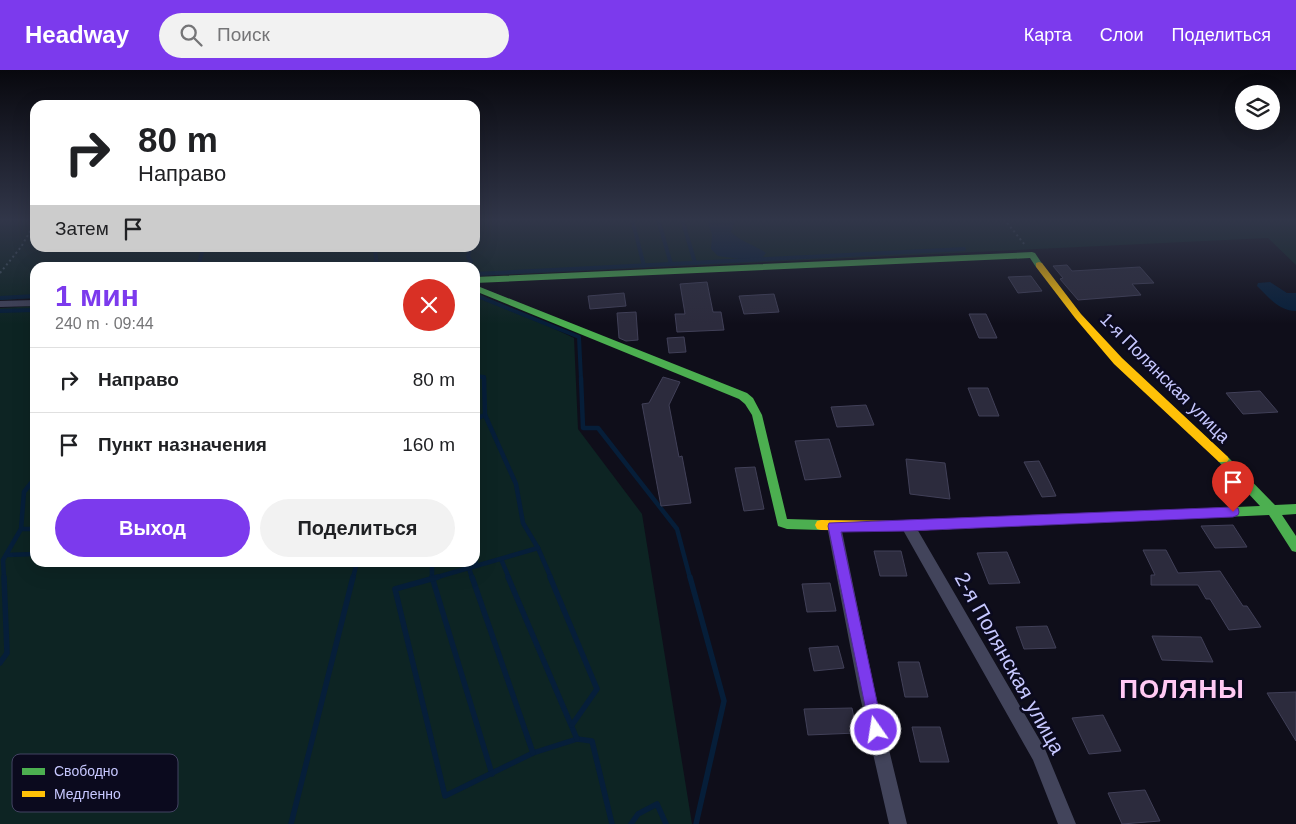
<!DOCTYPE html>
<html lang="ru">
<head>
<meta charset="utf-8">
<style>
  body { margin:0; font-family:Helvetica,sans-serif; background:#f2f2f2; color:#202124; height:100vh; display:flex; flex-direction:column; font-size:19px; white-space:nowrap }
  * { box-sizing:border-box; margin:0 }
  p { font-size:16px; color:#757577 }
  .icon { flex:none; width:28px; height:28px; fill:none; stroke:currentColor; stroke-width:2; stroke-linecap:round; stroke-linejoin:round }
  .map { position:relative; flex:1; overflow:hidden }
  .sheet { position:absolute; left:30px; top:192px; width:450px; height:305px; display:flex; flex-direction:column; background:#fff; border-radius:15px; box-shadow:0 5px 20px #0002 }
  .sheet>* { flex:none }
  .banner { position:absolute; left:30px; top:30px; width:450px; height:152px; border-radius:15px; box-shadow:0 5px 20px #0002; background:#fff; color:#202124; overflow:hidden }
  .buttons { position:absolute; left:1235px; top:15px; display:grid; gap:10px }
  .buttons a { display:grid; place-items:center; width:45px; height:45px; border-radius:50%; background:#fff; box-shadow:0 5px 20px #0002; font-size:25px }
  .pin { position:absolute; display:grid; place-items:center; width:42px; height:42px; color:#fff; margin:-51px -21px; border-radius:50% 50% 50% 0; rotate:-45deg; box-shadow:0 0 5px #0007 }
  .pin .icon { rotate:45deg }
  .me { position:absolute; width:55px; margin:-28px; rotate:347deg; stroke-linejoin:round; filter:drop-shadow(0 0 4px #0008) }
  .turn { display:flex; align-items:center; gap:18px; height:105px; padding:0 25px; font-size:22px }
  .turn .icon { width:65px; height:65px; stroke-width:2.5 }
  .turn b { display:block; font-size:35px; line-height:42px }
  .then { display:flex; align-items:center; height:48px; padding:0 25px; background:#0003; gap:10px; font-size:19px }
  .round { display:grid; place-items:center; flex:none; width:52px; height:52px; border-radius:26px; background:#f2f2f2 }
  .overview { display:flex; align-items:center; justify-content:space-between; height:85px; padding:0 25px }
  h1 { font-size:30px; font-weight:700; line-height:38px; color:#7c3aed }
  .primary-button { display:flex; gap:10px; margin-top:auto; padding:10px 25px }
  .primary-button a { flex:1; height:58px; border-radius:30px; background:#7c3aed; color:#fff; font-size:20px; font-weight:700; line-height:58px; text-align:center }
  .primary-button a+a { background:#f2f2f2; color:#202124 }
  ul { padding:0; list-style:none }
  li { display:flex; align-items:center; gap:15px; height:65px; padding:0 25px; border-top:1px solid #e0e0e0 }
  li div { flex:1 }
  li b { display:block; font-size:19px }
  li em { font-style:normal }
  header { display:flex; align-items:center; gap:30px; box-sizing:border-box; height:70px; padding:0 25px; background:#7c3aed; color:#fff }
  header strong { font-size:24px }
  nav { display:flex; gap:28px; margin-inline-start:auto; font-size:18px }
  .search { width:350px; height:45px; background:#f2f2f2; display:flex; align-items:center; gap:12px; box-sizing:border-box; padding:0 18px; border-radius:28px; color:#757577; font-size:19px }
  .map>svg:first-child { display:block }
</style>
</head>
<body>
<header>
<strong>Headway</strong>
<div class="search"><svg class="icon" aria-label="search" viewBox="0 0 24 24"><circle cx="10" cy="10" r="6"/><path d="M15 15l6 6"/></svg>Поиск</div>
<nav><a>Карта</a><a>Слои</a><a>Поделиться</a></nav>
</header>
<div class="map">
<svg width="1296" height="754" viewBox="0 0 1296 754">
  <rect width="100%" height="100%" fill="#0f0e1a"/>
  <g fill="#0d2423">
    <polygon points="0,149 35,149 35,178 475,178 475,149 1296,149 1296,195 1268,168 475,206 475,198 35,198 35,228 0,230"/>
    <polygon points="475,222 574,268 578,359 642,444 692,754 0,754 0,238 35,236 35,492 475,492"/>
  </g>
  <g fill="#061e39">
    <path d="M707 149H741L735 150 731 162C741 172 755 175 766 183L761 189 748 190 718 186 711 179 712 165Z"/>
    <path d="M1270 212 1287 223H1296V241C1278 241 1269 227 1257 216L1258 213Z"/>
  </g>
  <g fill="none" stroke-linecap="round" stroke-linejoin="round">
    <g stroke="#061e39" stroke-width="4">
      <polyline points="632,149 644,196"/>
      <polyline points="658,149 671,194"/>
      <polyline points="682,149 695,193"/>
      <polyline points="475,153 476,149"/>
      <polyline points="375,178 377,198"/>
      <polyline points="198,198 203,178"/>
      <polyline points="467,198 471,191 468,187 470,178"/>
      <polyline points="475,204 964,179"/>
      <polyline points="475,225 579,267 581,309"/>
      <polyline points="0,228 35,226"/>
      <polyline points="0,241 35,240"/>
      <polyline points="475,306 484,307 484,309"/>
    </g>
    <g stroke="#061e39" stroke-width="4.5">
      <polyline points="581,308 583,358 598,358 677,459 690,508"/>
      <polyline points="475,349 485,345"/>
      <polyline points="21,459 35,459"/>
      <polyline points="538,478 551,508"/>
      <polyline points="6,485 35,484"/>
      <polyline points="475,488 476,496"/>
      <polyline points="501,489 509,508"/>
      <polyline points="432,492 432,508"/>
      <polyline points="469,498 472,508"/>
      <polyline points="4,508 3,490 21,459 24,422 35,408"/>
      <polyline points="353,508 357,492"/>
      <polyline points="434,508 538,478 523,453 516,414 485,345 484,308"/>
    </g>
    <g stroke="#061e39" stroke-width="5.5">
      <polyline points="432,507 492,704"/>
      <polyline points="438,507 395,519 445,726 533,683 577,669 592,671 612,754"/>
      <polyline points="472,507 533,683"/>
      <polyline points="508,507 577,669"/>
      <polyline points="550,507 597,619 572,655"/>
      <polyline points="690,507 724,631 696,754"/>
      <polyline points="0,593 7,583 4,507"/>
      <polyline points="291,754 353,507"/>
      <polyline points="631,754 638,744 657,734 666,754"/>
    </g>
  </g>
  <g fill="#2c2b3d" stroke="#414058">
    <polygon points="1067,195 1072,201 1140,197 1154,213 1132,214 1141,225 1078,230 1060,209 1063,208 1053,196"/>
    <polygon points="1031,206 1042,221 1018,223 1008,207"/>
    <polygon points="707,212 713,242 721,242 724,260 677,262 675,244 685,244 680,214"/>
    <polygon points="624,223 626,236 590,239 588,226"/>
    <polygon points="774,224 779,242 744,244 739,226"/>
    <polygon points="636,242 638,270 626,271 619,268 617,243"/>
    <polygon points="969,244 986,244 997,268 979,268"/>
    <polygon points="684,267 686,282 669,283 667,268"/>
    <polygon points="663,307 680,312 669,335 679,387 682,386 691,433 661,436 642,334 649,333"/>
    <polygon points="968,318 988,318 999,346 979,346"/>
    <polygon points="1260,321 1278,342 1243,344 1226,323"/>
    <polygon points="866,335 874,355 837,357 831,337"/>
    <polygon points="829,369 841,407 805,410 795,371"/>
    <polygon points="906,389 945,393 950,429 910,424"/>
    <polygon points="1039,391 1050,413 1056,426 1042,427 1024,392"/>
    <polygon points="755,397 764,439 744,441 735,398"/>
    <polygon points="1233,455 1247,477 1215,478 1201,456"/>
    <polygon points="1143,480 1166,480 1178,503 1220,501 1243,536 1247,536 1261,557 1229,560 1210,529 1206,529 1198,515 1151,515 1151,505 1155,505"/>
    <polygon points="874,481 901,481 907,506 880,506"/>
    <polygon points="1007,482 1020,513 989,514 977,483"/>
    <polygon points="830,513 836,541 807,542 802,514"/>
    <polygon points="1047,556 1056,578 1024,579 1016,557"/>
    <polygon points="1152,566 1201,567 1213,592 1162,590"/>
    <polygon points="838,576 844,598 814,601 809,578"/>
    <polygon points="898,592 919,592 928,627 905,627"/>
    <polygon points="1296,622 1296,671 1267,623"/>
    <polygon points="852,638 857,663 808,665 804,639"/>
    <polygon points="1103,645 1121,681 1089,684 1072,648"/>
    <polygon points="912,657 940,657 949,692 920,692"/>
    <polygon points="1145,720 1160,751 1122,754 1108,723"/>
  </g>
  <g fill="none" stroke-linecap="round" stroke-linejoin="round">
    <g stroke="#415560" stroke-width="2" stroke-dasharray="2 3" stroke-linecap="butt">
      <polyline points="1004,149 1025,175"/>
      <polyline points="0,203 21,177 35,153"/>
    </g>
    <g fill="#42445b" fill-rule="evenodd">
      <polygon points="35,230 35,236 0,237 0,231"/>
      <polygon points="834,450 839,452 841,456 875,622 907,754 889,754 859,622 827,456 829,452"/>
      <polygon points="908,450 913,452 1045,679 1076,754 1058,754 1033,690 903,460 901,456 903,452"/>
    </g>
    <g fill="#4caf50" fill-rule="evenodd">
      <polygon points="1032,182 1035,183 1043,195 1042,197 1036,197 1030,188 475,213 475,207"/>
      <polygon points="475,215 747,323 753,328 762,345 787,449 821,450 825,451 827,455 825,459 821,460 787,459 778,456 752,345 745,334 739,329 475,221"/>
      <polygon points="1223,385 1227,386 1275,435 1296,434 1296,444 1282,445 1296,466 1296,482 1292,481 1269,445 997,457 993,456 991,452 993,448 997,447 1260,436 1219,392 1217,389 1219,386"/>
    </g>
    <g fill="#ffc107" fill-rule="evenodd">
      <polygon points="1039,192 1042,193 1081,244 1122,288 1227,386 1229,389 1227,392 1219,392 1114,294 1075,248 1036,197 1036,193"/>
      <polygon points="997,447 1001,448 1003,452 1001,456 997,457 908,461 821,460 817,459 815,455 817,451 821,450 908,451"/>
    </g>
  </g>
  <linearGradient id="sky" x2="0" y2="1"><stop stop-color="#08080e"/><stop offset="0.59" stop-color="#313649"/><stop offset="1" stop-color="#313649" stop-opacity="0"/></linearGradient>
  <rect width="1296" height="254" fill="url(#sky)"/>
  <polygon fill="#7c3aed" stroke="#51269a" points="1233,437 1238,438 1239,442 1238,445 1233,447 908,461 841,462 883,660 881,665 876,667 871,665 828,456 829,453"/>
  <g text-anchor="middle" dominant-baseline="central" stroke-width="5" stroke-linejoin="round" paint-order="stroke">
    <g font-size="18" fill="#c7c8ff" stroke="#0b0a1e">
      <text transform="translate(1165 308) rotate(45)">1-я Полянская улица</text>
    </g>
    <g font-size="21" fill="#c7c8ff" stroke="#0b0a1e">
      <text transform="translate(1010 593) rotate(61)">2-я Полянская улица</text>
    </g>
    <g font-size="26" font-weight="bold" letter-spacing="1" fill="#ffc9f3" stroke="#0b0a1e">
      <text x="1182" y="619">ПОЛЯНЫ</text>
    </g>
  </g>
  <rect x="12" y="684" width="166" height="58" rx="8" fill="#0b0a1e" stroke="#434362" stroke-width="1"/>
  <rect x="22" y="698" width="23" height="7" fill="#4caf50"/>
  <rect x="22" y="721" width="23" height="6" fill="#ffc107"/>
  <g font-size="14" fill="#c7c8ff">
    <text x="54" y="706">Свободно</text>
    <text x="54" y="729">Медленно</text>
  </g>
</svg>
<div class="buttons">
<a><svg class="icon" aria-label="layers" viewBox="0 0 24 24"><path d="M12 4l9 5-9 5-9-5zM3 14l9 5 9-5"/></svg></a>
</div>
<div class="pin" style="left:1233px;top:442px;background:#d93025"><svg class="icon" aria-label="arrive" viewBox="0 0 24 24"><path d="M6 21V4h12l-3 4 3 4H6"/></svg></div>
<svg class="me" style="left:876px;top:660px" viewBox="-20 -20 40 40"><circle r="17" fill="#7c3aed" stroke="#fff" stroke-width="3"/><path d="M0-11L8 9 0 5-8 9z" fill="#fff"/></svg>
<div class="banner">
<div class="turn"><svg class="icon" aria-label="right" viewBox="0 0 24 24"><path d="M7 20v-9h11M14 6l5 5-5 5"/></svg><div><b>80 m</b>Направо</div></div>
<div class="then">Затем<svg class="icon" aria-label="arrive" viewBox="0 0 24 24"><path d="M6 21V4h12l-3 4 3 4H6"/></svg></div>
</div>
<section class="sheet">
<div class="overview"><div><h1>1 мин</h1><p>240 m · 09:44</p></div><a class="round" style="background:#d93025;color:#fff"><svg class="icon" aria-label="close" viewBox="0 0 24 24"><path d="M6 6l12 12M18 6L6 18"/></svg></a></div>
<ul>
<li><svg class="icon" aria-label="right" viewBox="0 0 24 24"><path d="M7 20v-9h11M14 6l5 5-5 5"/></svg><div><b>Направо</b></div><em>80 m</em></li>
<li><svg class="icon" aria-label="arrive" viewBox="0 0 24 24"><path d="M6 21V4h12l-3 4 3 4H6"/></svg><div><b>Пункт назначения</b></div><em>160 m</em></li>
</ul>
<div class="primary-button"><a>Выход</a><a>Поделиться</a></div>
</section>
</div>
</body>
</html>
